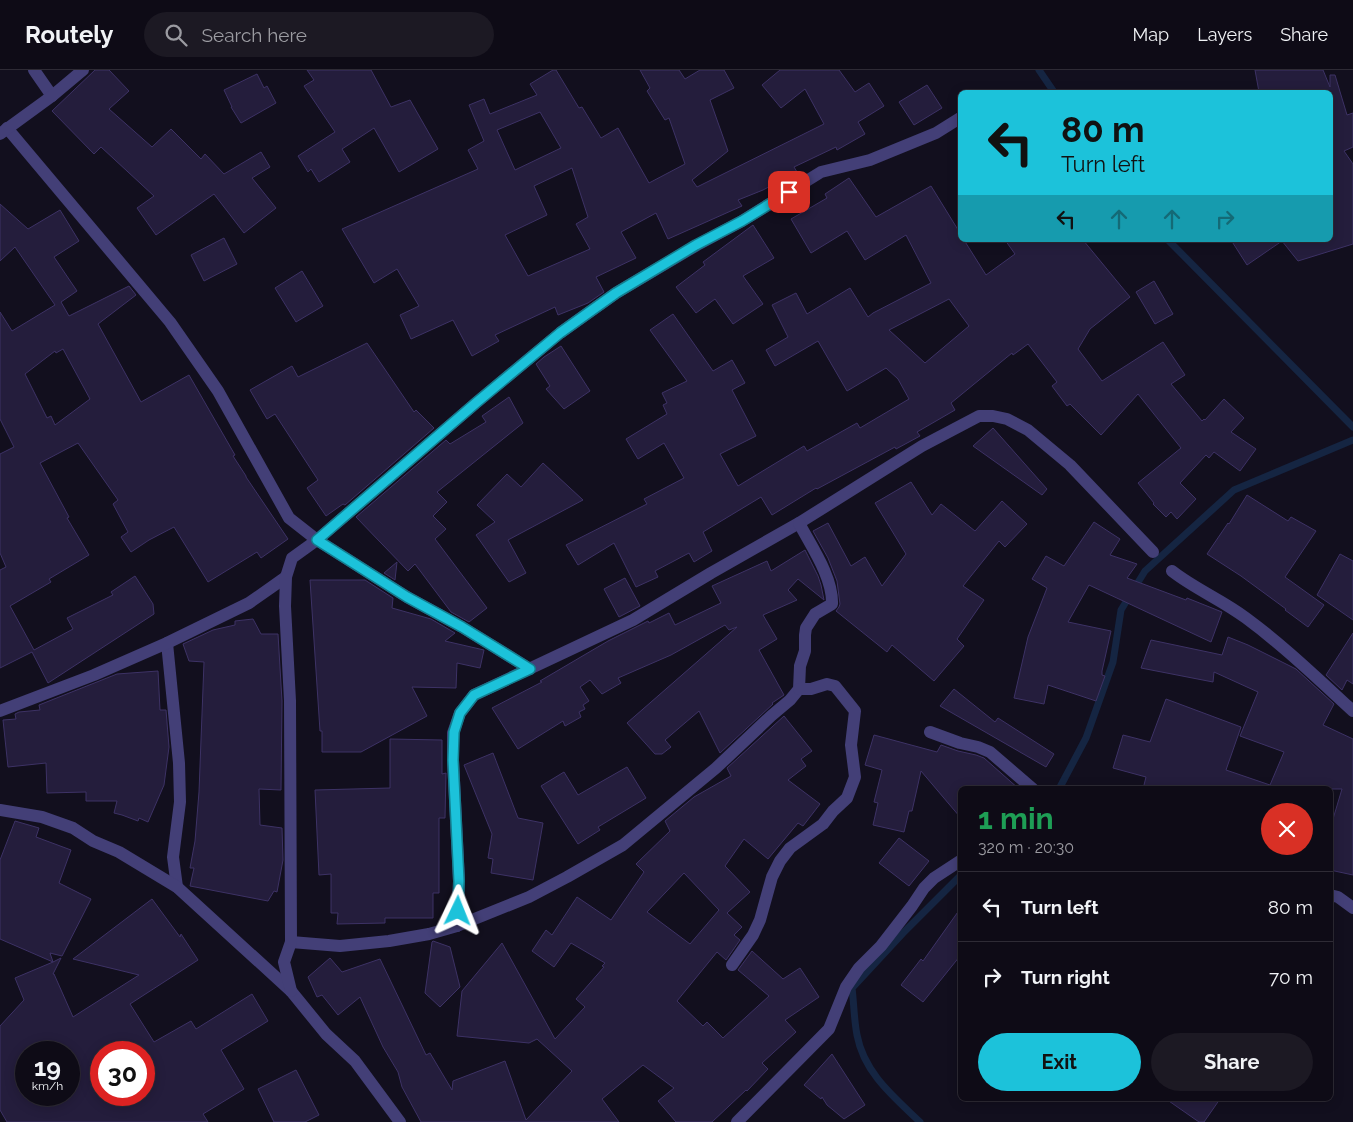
<!DOCTYPE html>
<html lang="en">
<head>
<meta charset="utf-8">
<style>
  body { margin:0; font-family:Raleway,sans-serif; background:#1c1923; color:#f1f3f6; height:100vh; display:flex; flex-direction:column; font-size:19px; white-space:nowrap }
  * { box-sizing:border-box; margin:0 }
  p { font-size:16px; color:#9b9ba1 }
  .icon { flex:none; width:28px; height:28px; fill:none; stroke:currentColor; stroke-width:2; stroke-linecap:round; stroke-linejoin:round }
  .map { position:relative; flex:1; overflow:hidden }
  .sheet { position:absolute; left:958px; top:716px; width:375px; height:315px; display:flex; flex-direction:column; background:#0e0b16; border-radius:8px; box-shadow:0 2px 12px #0003,0 0 0 1px #2e2b35 }
  .sheet>* { flex:none }
  .guide { position:absolute; left:958px; top:20px; width:375px; height:152px; border-radius:8px; box-shadow:0 2px 12px #0003,0 0 0 1px #2e2b35; background:#1cc2da; color:#111; overflow:hidden }
  .speed { position:absolute; left:15px; top:971px; display:flex; gap:10px; font-size:25px; font-weight:700; text-align:center }
  .speed>* { display:grid; place-content:center; width:65px; height:65px; border-radius:50%; background:#0e0b16; box-shadow:0 2px 12px #0003,0 0 0 1px #2e2b35; line-height:1 }
  .speed small { font-size:12px; font-weight:400 }
  .speed .limit { border:8px solid #d22; background:#fff; color:#111 }
  .pin { position:absolute; display:grid; place-items:center; width:42px; height:42px; color:#fff; margin:-21px; border-radius:10px; box-shadow:0 2px 8px #0006 }
  .me { position:absolute; width:55px; margin:-28px; rotate:2deg; stroke-linejoin:round; filter:drop-shadow(0 0 4px #0008) }
  .turn { display:flex; align-items:center; gap:18px; height:105px; padding:0 20px; font-size:22px }
  .turn .icon { width:65px; height:65px; stroke-width:2.5 }
  .turn b { display:block; font-size:35px; line-height:42px }
  .lanes { display:flex; align-items:center; height:48px; padding:0 20px; background:#0003; justify-content:center; gap:25px; direction:ltr }
  .lanes .off { opacity:.35 }
  .round { display:grid; place-items:center; flex:none; width:52px; height:52px; border-radius:26px; background:#1c1923 }
  .headline { display:flex; align-items:center; justify-content:space-between; height:85px; padding:0 20px }
  h1 { font-size:30px; font-weight:700; line-height:38px; color:#1e9e55 }
  .primary-button { display:flex; gap:10px; margin-top:auto; padding:10px 20px }
  .primary-button a { flex:1; height:58px; border-radius:30px; background:#1cc2da; color:#111; font-size:20px; font-weight:700; line-height:58px; text-align:center }
  .primary-button a+a { background:#1c1923; color:#f1f3f6 }
  ul { padding:0; list-style:none }
  li { display:flex; align-items:center; gap:15px; height:70px; padding:0 20px; border-top:1px solid #2e2b35 }
  li div { flex:1 }
  li b { display:block; font-size:19px }
  li em { font-style:normal }
  header { display:flex; align-items:center; gap:30px; box-sizing:border-box; height:70px; padding:0 25px; background:#0e0b16; border-bottom:1px solid #2e2b35 }
  header strong { font-size:24px }
  nav { display:flex; gap:28px; margin-inline-start:auto; font-size:18px }
  .search { width:350px; height:45px; background:#1c1923; display:flex; align-items:center; gap:12px; box-sizing:border-box; padding:0 18px; border-radius:28px; color:#9b9ba1; font-size:19px }
  .map>svg:first-child { display:block }
</style>
</head>
<body>
<header>
<strong>Routely</strong>
<div class="search"><svg class="icon" aria-label="search" viewBox="0 0 24 24"><circle cx="10" cy="10" r="6"/><path d="M15 15l6 6"/></svg>Search here</div>
<nav><a>Map</a><a>Layers</a><a>Share</a></nav>
</header>
<div class="map">
<svg width="1353" height="1052" viewBox="0 0 1353 1052">
  <rect width="100%" height="100%" fill="#120f1e"/>
  <g fill="none" stroke-linecap="round" stroke-linejoin="round">
    <g stroke="#152542" stroke-width="7">
      <polyline points="1039,0 1054,22"/>
      <polyline points="1168,170 1353,357"/>
      <polyline points="1059,719 1086,668 1113,592 1121,540 1145,501 1234,420 1353,370"/>
      <path d="M920 1052C894 1027 864 1003 857 965 854 950 854 934 852 918L903 863 960 806"/>
    </g>
  </g>
  <g fill="#241d3c" stroke="#3d3265" fill-rule="evenodd">
    <polygon points="95,0 109,0 129,21 109,39 152,77 171,59 201,89 205,84 224,104 261,82 270,97 252,108 276,138 244,163 214,124 156,165 137,138 154,126 101,77 94,84 52,41"/>
    <polygon points="307,0 371,0 391,37 410,30 438,79 399,102 374,58 342,79 350,92 319,112 311,99 308,102 298,86 335,62 304,16 314,10"/>
    <path d="M553 0H556L579 38 582 37 601 68 618 58 649 113 685 94 669 48 665 50 647 21 650 18 640 0H679L685 9 700 0H724L734 18 710 30 728 81 692 110 697 117 824 54 805 19 781 38 762 15 780 0H839L855 22 869 13 884 36 858 52 865 64 837 80 836 77 794 97 797 102 763 120 738 130 742 136 668 169 656 143 621 162 636 188 596 207 604 222 588 233 558 245 555 237 495 265 499 271 472 286 453 250 411 269 400 245 419 236 397 199 374 213 342 159 478 99 468 80 484 71 469 35 484 29 490 44 537 25 530 14ZM540 42 561 78 515 100 497 60ZM572 98 588 147 576 154 590 179 528 206 505 165 547 145 534 116Z"/>
    <polygon points="1255,0 1323,0 1330,17 1330,5 1335,5 1347,45 1353,43 1353,77 1344,81 1353,94 1353,174 1298,191 1282,171 1247,195 1231,170 1330,170 1330,22 1259,22"/>
    <polygon points="257,4 264,18 267,16 276,33 241,53 231,37 232,37 224,20"/>
    <polygon points="927,15 942,38 914,55 899,32"/>
    <path d="M849 108 876 147 931 116 960 163V170H964L986 205 1015 184 1005 170H1083L1130 227 1090 259 1078 279 1102 311 1163 272 1185 305 1171 314 1202 351 1204 349 1205 350 1224 329 1244 348 1231 362 1256 379 1240 401 1214 382 1209 388 1206 385 1180 413 1196 429 1177 449 1171 442 1166 447 1153 434 1154 433 1138 413 1181 378 1138 324 1101 365 1070 334 1067 336 1052 316 1057 312 1028 274 1013 285 1012 283 951 333 955 340 917 362 920 366 896 379 895 377 817 419 816 418 772 445 761 427 703 462 712 481 694 492 689 483 655 501 658 507 636 517 614 473 578 495 566 475 647 434 644 429 684 408 664 373 638 389 626 369 667 344 663 335 667 333 662 323 687 311 650 260 673 244 713 301 732 290 745 313 732 320 756 366 720 384 738 416 804 376 807 381 857 353 860 358 909 329 898 309 886 298 847 321 818 271 775 296 766 280 788 267 772 235 796 223 807 244 850 218 868 247 873 243 931 213 906 165 865 190 847 161 811 183 791 149 827 128 825 124ZM949 229 969 256 925 293 889 260Z"/>
    <path d="M0 134 28 159 60 140 79 171 54 187 77 221 61 232 69 246 129 216 136 225 98 254 141 332 189 305 235 385 233 386 246 406V407L288 469 261 488 257 482 208 512 174 457 149 470 131 482 121 467 128 462 113 434 118 430 78 373 40 393 69 447 67 448 89 485 49 509 51 512 10 536 34 580 73 559 67 548 113 525 111 522 135 506 153 534 154 544 48 613 32 582 0 598V500L6 497 0 483V384L14 377 0 349V242L12 261 55 235 15 177 0 191ZM63 279 90 329 55 355 51 346 47 348 25 304 55 281 56 283Z"/>
    <polygon points="753,155 774,188 743,206 763,234 733,254 715,229 696,243 676,217 705,195 703,192"/>
    <polygon points="224,168 237,194 204,211 191,185"/>
    <polygon points="302,201 323,236 296,252 275,218"/>
    <polygon points="1154,211 1173,244 1155,254 1136,222"/>
    <polygon points="367,273 414,342 416,340 434,358 345,435 343,434 326,446 307,418 318,410 275,344 267,349 250,320 292,296 298,307"/>
    <polygon points="561,276 590,321 564,339 546,319 550,316 536,294 544,287"/>
    <polygon points="509,327 523,353 437,422 447,432 433,446 446,459 435,469 487,538 469,552 451,542 415,494 408,501 356,447 446,370 450,374 486,352 482,346"/>
    <polygon points="993,358 1047,419 1042,425 973,376"/>
    <polygon points="543,393 583,430 508,470 526,503 509,512 476,465 495,452 477,435 507,404 521,417"/>
    <polygon points="911,412 932,445 941,434 975,461 1002,431 1027,454 1005,477 999,471 963,516 984,530 957,569 964,576 934,611 892,575 887,582 836,541 839,537 840,534 837,511 828,488 813,461 828,453 851,496 865,487 882,516 906,484 875,433"/>
    <polygon points="1247,425 1288,451 1291,447 1316,461 1285,507 1324,535 1308,557 1285,540 1286,539 1241,506 1207,484 1228,453 1229,454"/>
    <polygon points="1094,452 1120,469 1110,485 1137,494 1127,508 1186,530 1187,528 1222,542 1211,572 1089,515 1068,552 1111,561 1102,601 1102,605 1105,606 1096,631 1048,615 1044,634 1014,628 1028,567 1047,518 1032,509 1046,486 1064,496"/>
    <polygon points="805,480 818,506 821,515 824,530 798,509 788,520 797,530 763,545 777,569 759,580 784,625 772,633 773,634 720,683 699,641 665,670 671,677 662,684 655,684 627,653 737,557 729,560 725,555 671,585 618,608 621,613 602,624 590,610 580,617 589,631 583,635 585,639 579,642 581,647 565,656 563,651 518,679 492,638 542,612 540,611 608,571 648,551 649,553 669,543 675,555 721,533 712,516 767,491 771,501"/>
    <polygon points="1340,484 1353,491 1353,550 1317,525"/>
    <polygon points="397,492 395,510 384,503"/>
    <polygon points="625,508 640,536 619,547 604,519"/>
    <polygon points="310,510 365,510 393,528 392,538 431,549 455,563 445,571 484,580 480,598 457,593 456,618 412,617 427,646 361,682 322,682 322,661 320,661"/>
    <polygon points="253,549 261,564 278,564 282,631 281,720 259,719 260,755 282,758 283,790 277,822 274,821 268,831 190,816 194,798 190,798 195,771 199,722 204,592 189,591 183,574 213,560 235,555 235,551"/>
    <polygon points="1353,563 1353,614 1347,610 1342,620 1326,605"/>
    <polygon points="1228,567 1248,575 1296,599 1334,634 1323,655 1353,669 1353,805 1330,800 1330,759 1342,719 1143,719 1146,707 1113,698 1123,665 1150,672 1166,629 1241,657 1226,700 1270,715 1284,682 1240,666 1258,622 1214,602 1213,612 1141,598 1151,570 1222,585"/>
    <polygon points="158,601 160,640 166,640 169,677 164,715 148,752 139,748 138,751 122,745 114,743 117,731 86,731 86,722 47,723 46,693 8,697 3,650 16,649 15,644 19,642 40,640 39,635 117,604"/>
    <polygon points="954,619 995,652 998,648 1054,684 1046,697 940,636"/>
    <path d="M784 646 812 681 801 689 806 696 788 710 820 734 803 756 798 753 768 789 744 769 725 796 750 822 727 843 742 857 734 865 740 870 726 890 717 882 677 931 703 956 707 952 723 968 769 926 738 900 752 881 783 909 800 898 819 927 785 950 796 962 762 993 768 999 747 1021 746 1020 712 1052H676L658 1031 674 1018 643 995 602 1029 619 1052H421L402 1017 398 1002 383 977 360 927 338 945 322 925 317 927 308 907 330 888 342 902 380 889 426 985 430 983 452 1020 453 1011 505 991 526 1050 572 1001 537 969 529 973 457 966 462 921 502 873 555 969 585 937 576 929 604 897 602 896 605 893 571 873 554 897 532 881 546 860 552 865 577 827 611 850 644 802 636 794 670 761 665 751 694 727 731 706 727 698ZM684 803 719 840 690 874 647 842Z"/>
    <polygon points="874,665 937,682 941,675 958,681 976,685 984,688 1019,719 960,719 960,747 921,701 912,741 909,741 904,762 873,755 878,733 874,732 882,700 865,695"/>
    <polygon points="390,669 442,670 442,704 446,703 445,748 439,748 439,823 433,823 433,848 385,848 385,853 337,854 338,843 331,843 331,804 319,805 315,720 390,718"/>
    <polygon points="493,683 518,748 543,753 533,810 491,803 493,789 488,788 492,764 464,695"/>
    <polygon points="627,697 646,728 598,757 600,760 578,774 541,716 564,702 578,725"/>
    <path d="M15 751 39 758 36 767 71 780 59 813 91 829 62 886 50 883 53 892 61 888 53 904H54L73 947 139 905 73 889 152 829 180 867 181 864 198 890 130 934 154 972 191 951 196 959 252 924 268 951 221 980 244 1019 203 1044 208 1052H7L0 1040V956L24 930 15 908 53 892 0 869V790ZM26 982H69V1025H26ZM101 982H144V1025H101Z"/>
    <polygon points="899,768 929,791 909,816 879,793"/>
    <polygon points="960,839 960,886 923,932 901,915 921,889 923,891"/>
    <polygon points="433,871 450,877 460,917 440,937 425,923 432,872"/>
    <polygon points="832,984 865,1035 844,1049 827,1035 822,1027 821,1029 804,1015"/>
    <polygon points="296,1000 319,1045 305,1052 274,1052 258,1019"/>
    <polygon points="1166,1029 1220,1029 1204,1052 1199,1052"/>
  </g>
  <g fill="none" stroke-linecap="round" stroke-linejoin="round">
    <g stroke="#433f77" stroke-width="12">
      <polyline points="34,0 52,26"/>
      <polyline points="7,58 170,252 218,321 289,448 317,470 407,527 462,557 530,599"/>
      <polyline points="0,64 52,26 83,0"/>
      <path d="M1172 501C1195 519 1222 530 1246 548 1284 576 1318 609 1353 641"/>
      <polyline points="167,573 179,693 180,732 173,787 177,817"/>
      <polyline points="0,641 94,605 167,573 249,533 286,507"/>
      <polyline points="930,662 960,673 978,677 990,682 1033,719"/>
      <polyline points="0,740 42,747 73,758 93,771 119,782 177,817 291,921 326,964 355,991 400,1052"/>
      <polyline points="1330,825 1338,827 1353,838"/>
      <polyline points="457,856 459,811 453,690 453,663 460,643 474,625 633,550 711,503 799,453 922,376 979,346 993,346 1007,349 1028,360 1070,395 1153,482"/>
      <path d="M291 872 340 876 389 871 429 864 457 856 529 827 567 807 623 775 716 698 771 646 790 630 799 619 800 596 805 581V565L806 558 815 544 832 534C833 507 811 476 799 453"/>
      <polyline points="732,895 753,865 760,850 772,807 780,791 790,778 823,754 833,741 847,728 855,707 851,675 855,641 835,616 827,614 811,619 799,619"/>
      <polyline points="291,921 284,892 291,872 290,631 285,536 286,507 292,488 317,470 477,332 560,263 616,223 697,175 742,151 821,102 870,90 936,63 960,48"/>
      <polyline points="737,1052 829,959 846,917 859,898 881,876 912,836 924,818 934,808 960,791"/>
    </g>
  </g>
  <g fill="none" stroke-linecap="round" stroke-linejoin="round">
    <defs>
      <polyline id="route" points="458,841 459,811 453,690 454,662 460,643 474,625 530,599 462,557 407,527 317,470 477,332 560,263 616,223 696,175 742,151 789,122"/>
    </defs>
    <use href="#route" stroke="#127e8e" stroke-width="12"/>
    <use href="#route" stroke="#1cc2da" stroke-width="9"/>
  </g>
</svg>
<div class="speed"><div>19<small>km/h</small></div><div class="limit">30</div></div>
<div class="pin" style="left:789px;top:122px;background:#d93025"><svg class="icon" aria-label="arrive" viewBox="0 0 24 24"><path d="M6 21V4h12l-3 4 3 4H6"/></svg></div>
<svg class="me" style="left:458px;top:841px" viewBox="-20 -20 40 40"><path d="M0-17L14 15 0 8-14 15z" fill="#1cc2da" stroke="#fff" stroke-width="4"/></svg>
<div class="guide">
<div class="turn"><svg class="icon" aria-label="left" viewBox="0 0 24 24"><path d="M17 20v-9H6M10 6l-5 5 5 5"/></svg><div><b>80 m</b>Turn left</div></div>
<div class="lanes"><svg class="icon" aria-label="left" viewBox="0 0 24 24"><path d="M17 20v-9H6M10 6l-5 5 5 5"/></svg><svg class="icon off" aria-label="ahead" viewBox="0 0 24 24"><path d="M12 20V5M6 11l6-6 6 6"/></svg><svg class="icon off" aria-label="ahead" viewBox="0 0 24 24"><path d="M12 20V5M6 11l6-6 6 6"/></svg><svg class="icon off" aria-label="right" viewBox="0 0 24 24"><path d="M7 20v-9h11M14 6l5 5-5 5"/></svg></div>
</div>
<section class="sheet">
<div class="headline"><div><h1>1 min</h1><p>320 m · 20:30</p></div><a class="round" style="background:#d93025;color:#fff"><svg class="icon" aria-label="close" viewBox="0 0 24 24"><path d="M6 6l12 12M18 6L6 18"/></svg></a></div>
<ul>
<li><svg class="icon" aria-label="left" viewBox="0 0 24 24"><path d="M17 20v-9H6M10 6l-5 5 5 5"/></svg><div><b>Turn left</b></div><em>80 m</em></li>
<li><svg class="icon" aria-label="right" viewBox="0 0 24 24"><path d="M7 20v-9h11M14 6l5 5-5 5"/></svg><div><b>Turn right</b></div><em>70 m</em></li>
</ul>
<div class="primary-button"><a>Exit</a><a>Share</a></div>
</section>
</div>
</body>
</html>
